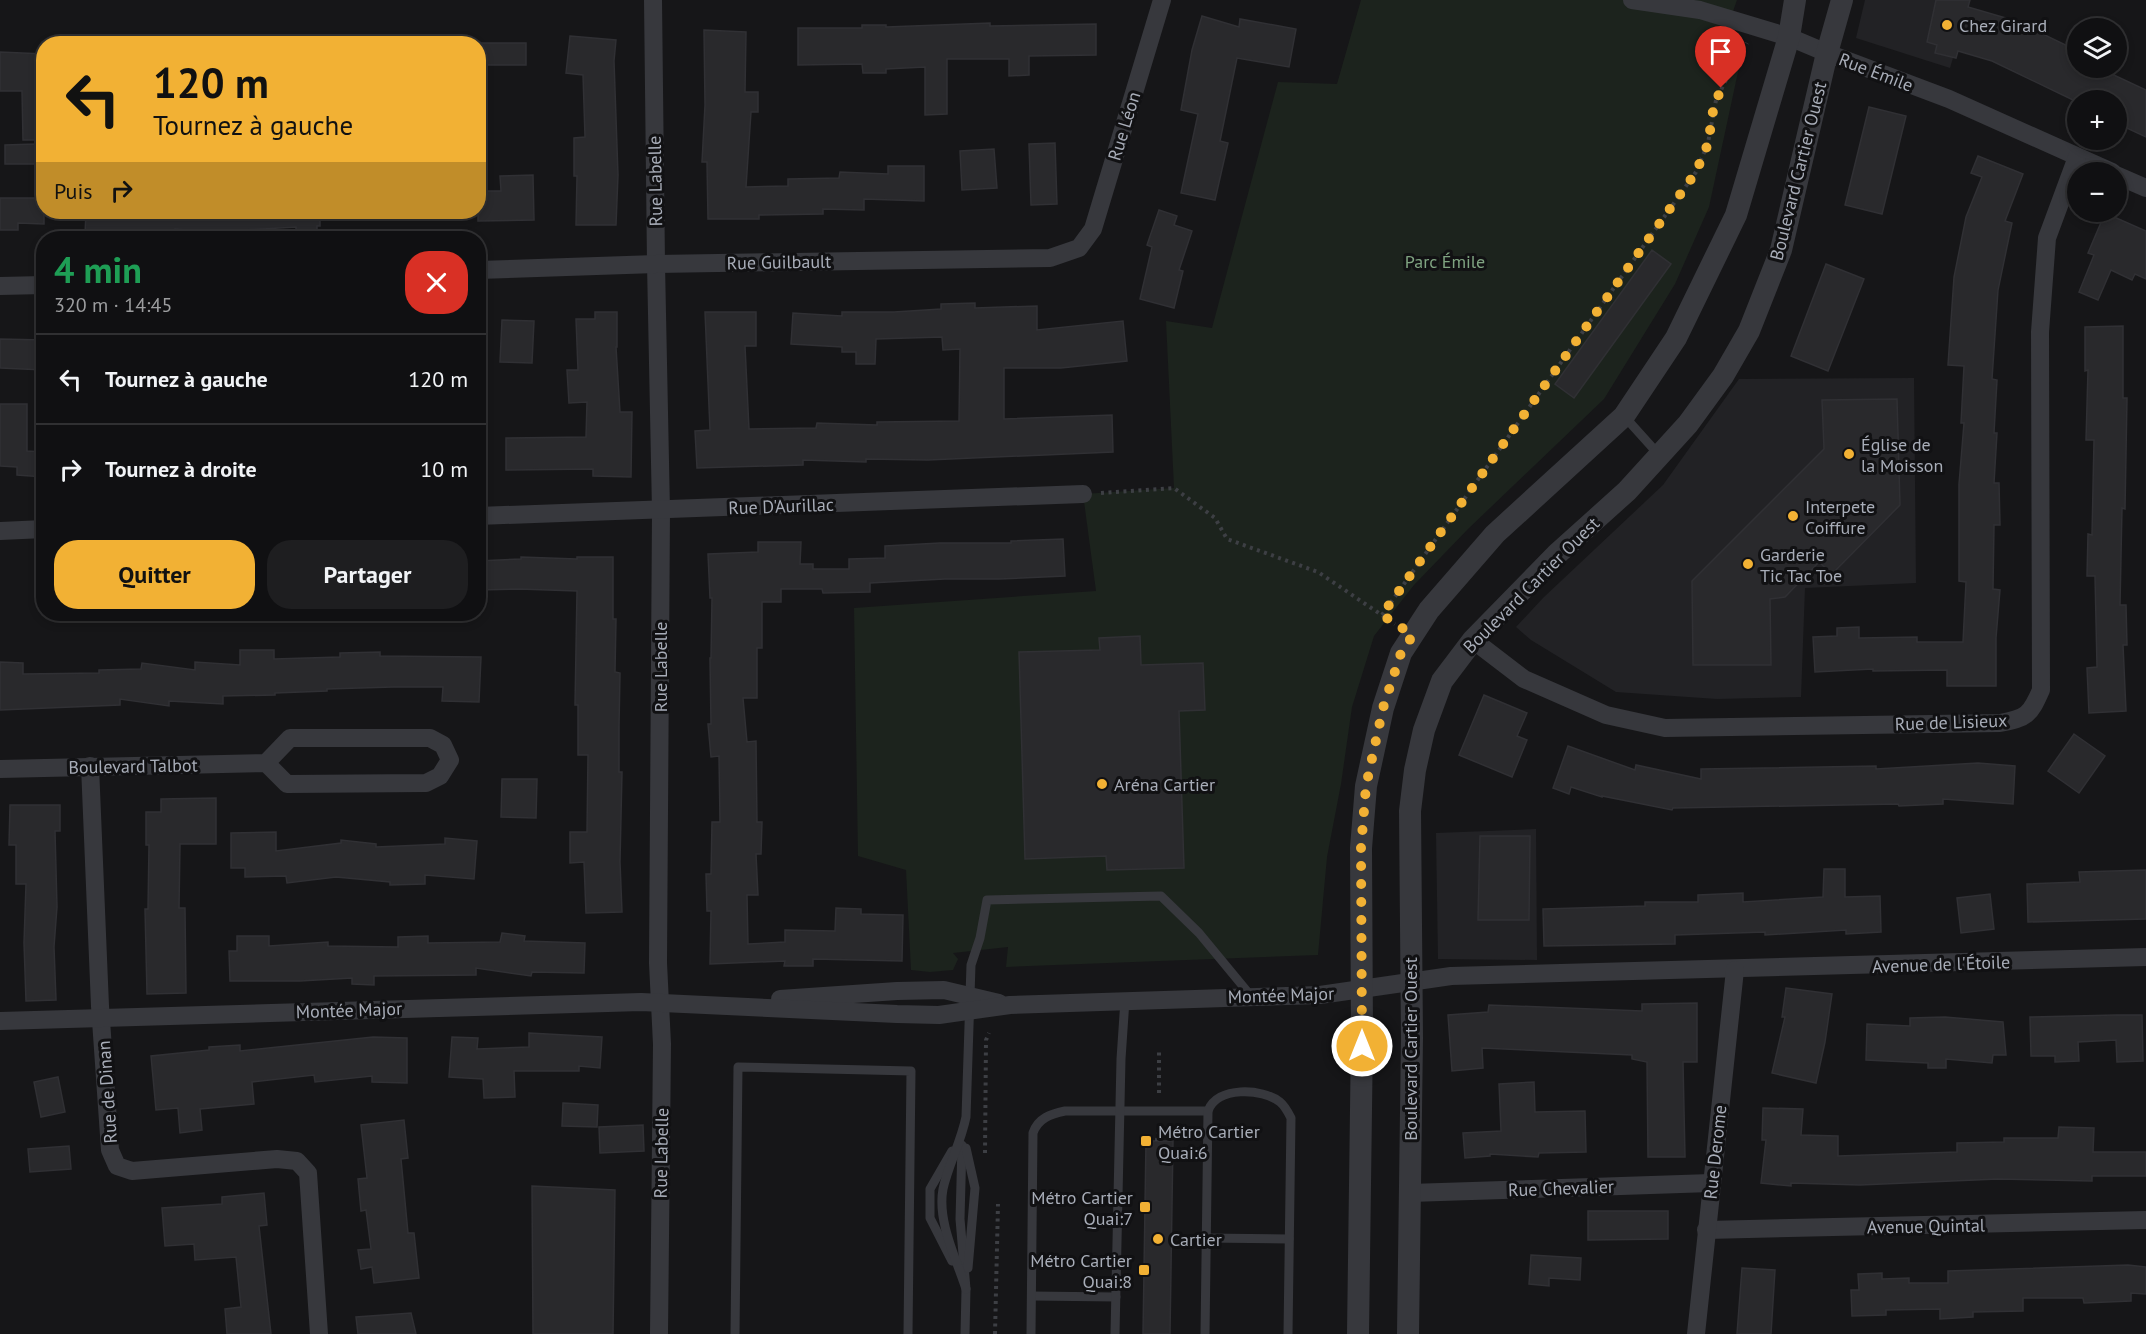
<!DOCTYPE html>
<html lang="fr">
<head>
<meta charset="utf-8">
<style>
  body { margin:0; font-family:"PT Sans",sans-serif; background:#1e1e20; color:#f1f3f6; height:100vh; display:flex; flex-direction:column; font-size:22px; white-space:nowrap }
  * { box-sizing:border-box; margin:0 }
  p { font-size:20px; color:#9c9d9f }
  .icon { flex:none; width:33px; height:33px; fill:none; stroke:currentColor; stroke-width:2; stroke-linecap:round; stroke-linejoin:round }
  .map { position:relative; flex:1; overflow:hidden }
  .drawer { position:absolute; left:36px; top:231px; width:450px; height:390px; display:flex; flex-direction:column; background:#101012; border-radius:24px; box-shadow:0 3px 9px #0003,0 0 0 2px #303032 }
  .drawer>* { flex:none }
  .top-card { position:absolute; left:36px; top:36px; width:450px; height:183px; border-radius:24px; box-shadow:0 3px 9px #0003,0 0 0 2px #303032; background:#f2b134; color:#111; overflow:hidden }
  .fabs { position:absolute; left:2067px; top:18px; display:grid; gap:12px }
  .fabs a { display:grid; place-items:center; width:60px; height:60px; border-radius:50%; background:#101012; box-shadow:0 3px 9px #0003,0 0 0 2px #303032; font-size:30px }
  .pin { position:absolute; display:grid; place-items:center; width:51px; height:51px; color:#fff; margin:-62px -26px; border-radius:50% 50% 50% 0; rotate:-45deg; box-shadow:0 0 6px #0007 }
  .pin .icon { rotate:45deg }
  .me { position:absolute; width:66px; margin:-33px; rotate:0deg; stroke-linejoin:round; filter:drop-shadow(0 0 4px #0008) }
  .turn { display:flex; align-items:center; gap:21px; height:126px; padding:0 18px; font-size:27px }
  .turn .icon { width:78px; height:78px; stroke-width:2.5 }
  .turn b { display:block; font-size:42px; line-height:51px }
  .then { display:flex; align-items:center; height:57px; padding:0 18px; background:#0003; gap:12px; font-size:22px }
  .round { display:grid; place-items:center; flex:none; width:63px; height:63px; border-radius:24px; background:#1e1e20 }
  .head { display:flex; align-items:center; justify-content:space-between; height:102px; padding:0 18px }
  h1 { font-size:36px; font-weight:700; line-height:45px; color:#1e9e55 }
  .action { display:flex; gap:12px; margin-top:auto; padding:12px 18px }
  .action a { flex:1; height:69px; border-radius:24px; background:#f2b134; color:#111; font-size:24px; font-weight:700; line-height:69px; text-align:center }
  .action a+a { background:#1e1e20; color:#f1f3f6 }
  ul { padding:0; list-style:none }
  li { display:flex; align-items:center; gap:18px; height:90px; padding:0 18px; border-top:2px solid #303032 }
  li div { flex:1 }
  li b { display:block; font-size:22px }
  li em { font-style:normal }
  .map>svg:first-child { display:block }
</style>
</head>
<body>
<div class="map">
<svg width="2146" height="1334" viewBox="0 0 2146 1334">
  <rect width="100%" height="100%" fill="#161618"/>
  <g fill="#222225">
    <polygon points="1865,0 1970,0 1950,68 1856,38"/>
    <polygon points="1914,378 1916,583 1805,588 1801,697 1717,699 1616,692 1531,640 1516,627 1543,598 1663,485 1739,379"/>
    <polygon points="1536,829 1537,960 1438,959 1436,833"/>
  </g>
  <polygon fill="#1c231d" points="1361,0 1737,0 1721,45 1741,58 1709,207 1675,284 1604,399 1468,529 1414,585 1374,636 1352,707 1341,784 1327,857 1318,955 1006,967 1008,947 953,953 958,959 953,970 930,972 911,970 906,870 858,856 854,608 1096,591 1083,494 1174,488 1166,321 1212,328 1278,82 1337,84"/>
  <g fill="#29292c" stroke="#303034" stroke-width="1.5">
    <polygon points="1936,0 1970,0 1968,7 2016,21 2078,51 2078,68 2099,68 2146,90 2146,137 2116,123 2116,100 2073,100 1992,61 1958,51 1956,58 1935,53 1937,45 1927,42"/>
    <polygon points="1202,16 1239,27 1240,19 1296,29 1289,67 1237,58 1220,141 1228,143 1215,200 1181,193 1198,114 1181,110 1192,50"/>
    <polygon points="990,23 990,26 1096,24 1096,55 1029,56 1029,75 1009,76 1009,59 947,59 947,114 925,115 925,67 886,69 886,73 863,73 862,64 798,65 798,28 862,28 862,25 886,25 886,27"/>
    <polygon points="704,30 746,32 745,92 758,92 758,112 751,112 746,187 788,186 788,179 839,178 840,172 888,174 888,166 924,166 924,201 864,199 864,210 823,209 823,214 759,215 759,219 708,219 707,162 702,162 705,105"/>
    <polygon points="570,36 616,40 614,61 618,175 616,225 576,225 577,176 574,176 574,138 585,137 583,75 566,73"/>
    <rect x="478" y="43" width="48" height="22"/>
    <polygon points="0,52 44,54 44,88 39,88 41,140 23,140 22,91 0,91"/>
    <polygon points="1869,107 1906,116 1882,214 1845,205"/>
    <polygon points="1055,143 1057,204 1031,205 1029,144"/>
    <polygon points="35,144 35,164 5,164 5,145"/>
    <polygon points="994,149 997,188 962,190 960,151"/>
    <polygon points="1978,156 2023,174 2005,221 2012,223 1998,290 1992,379 1997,380 1994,433 1997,433 1994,483 1999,483 2000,525 1994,525 1993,589 2000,590 1996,638 1996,686 1947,686 1947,670 1873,671 1873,669 1815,672 1813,637 1837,636 1837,628 1859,627 1859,638 1917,637 1917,642 1963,642 1966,582 1959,581 1959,484 1964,423 1961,423 1964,366 1948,365 1954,277 1966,217 1982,177 1971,173"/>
    <polygon points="533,175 534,220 478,221 478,191 501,191 500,176"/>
    <polygon points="0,198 44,198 44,224 18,223 18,230 0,230"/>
    <polygon points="1159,210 1177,216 1174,225 1192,231 1179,270 1183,271 1174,308 1140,299 1152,247 1147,245"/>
    <polygon points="86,212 320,212 320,226 317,226 317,238 296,238 296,227 226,231 226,233 175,229 175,231 115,233 115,235 85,234"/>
    <polygon points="2105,213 2146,231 2146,279 2135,274 2132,280 2111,270 2098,300 2079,292 2094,255 2088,253"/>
    <polygon points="1652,250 1671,264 1574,398 1555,384"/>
    <polygon points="1826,264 1864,279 1828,371 1791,356"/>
    <polygon points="975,303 975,308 1037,306 1037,330 1123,321 1127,361 1061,368 1004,368 1004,419 1112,415 1113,452 928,460 866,459 866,462 803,460 803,465 697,468 695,431 710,430 705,312 756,312 756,346 745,346 749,429 816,428 817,423 877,425 877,422 959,421 960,349 943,350 942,337 876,339 875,364 856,364 856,352 842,352 842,347 791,344 793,313 842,316 842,312 894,312 941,309 941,304"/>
    <polygon points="595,312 617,312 617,347 616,347 620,412 632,412 631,477 593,476 593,469 506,470 506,438 586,437 587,402 569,403 567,370 578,370 576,319 595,319"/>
    <polygon points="502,320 534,321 532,363 500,362"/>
    <polygon points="2123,326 2123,398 2127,398 2125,509 2122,508 2120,605 2126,605 2127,645 2123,645 2126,711 2089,713 2087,668 2097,667 2095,576 2087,576 2088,534 2092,535 2094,440 2086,440 2088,370 2085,371 2085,327"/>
    <polygon points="0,339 44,340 44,370 0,368"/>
    <polygon points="1897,399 1900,505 1832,574 1819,562 1785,597 1770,599 1771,665 1693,665 1692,581 1824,449 1822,400"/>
    <polygon points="0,404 27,404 27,451 44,452 44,477 17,475 17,467 0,466"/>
    <polygon points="1063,539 1065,576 999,579 945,579 870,583 870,592 823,593 822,589 781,589 781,602 762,602 762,648 757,648 757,698 743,698 747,742 756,741 757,822 762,822 761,854 756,854 758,895 747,895 748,944 785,942 785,930 835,931 836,908 861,909 861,914 903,915 902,961 813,959 813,966 784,966 785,961 710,964 711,911 707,911 706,874 711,874 712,822 720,822 719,756 711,757 708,724 711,724 710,658 711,658 712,598 710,598 708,554 758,552 758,542 801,542 800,564 813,564 813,569 849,569 849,559 885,558 885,546 940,543 1011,543 1011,541"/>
    <polygon points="521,557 577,559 577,557 613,557 613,619 616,619 615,672 620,673 619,726 619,772 622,772 620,862 622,912 586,913 584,862 570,863 570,832 587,832 588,755 578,755 578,705 575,705 577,591 519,589 478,590 478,561 521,559"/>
    <polygon points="1140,636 1141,665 1203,663 1205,710 1179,711 1184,868 1107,870 1106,856 1025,859 1019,652 1100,650 1099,638"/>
    <polygon points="240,650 274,650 274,659 340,657 340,653 380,652 380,656 481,657 479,702 442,701 443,687 393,687 327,689 327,691 275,693 275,695 223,696 223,704 169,701 169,706 120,699 120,705 0,710 0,662 23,663 23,674 99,673 99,670 141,669 142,663 195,670 195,662 240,665"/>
    <polygon points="1484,695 1527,713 1517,736 1527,740 1512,777 1459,755"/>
    <polygon points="2074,734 2105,756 2079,793 2048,771"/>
    <polygon points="1568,746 1635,770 1636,765 1701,779 1701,769 1876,766 1876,769 1978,763 2015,766 2013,804 1943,799 1943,804 1899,806 1898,804 1673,808 1672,810 1602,796 1602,797 1571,787 1569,794 1553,788"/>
    <polygon points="502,779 537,779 536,818 501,817"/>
    <polygon points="216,798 216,844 180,844 179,908 185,908 186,993 147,994 145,909 148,909 149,845 146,845 146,812 161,812 161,799"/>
    <polygon points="10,805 60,805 60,831 55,831 57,907 54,947 56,1000 26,1001 24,943 26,884 16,884 16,845 9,845"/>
    <polygon points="276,832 276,851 341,843 341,840 376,844 376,847 445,844 445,838 477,841 474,879 425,875 425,884 390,885 390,882 336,877 287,883 286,876 245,877 245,868 231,868 231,833"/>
    <polygon points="1480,836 1530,836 1529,920 1478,920"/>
    <polygon points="1824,869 1845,869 1845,897 1880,896 1881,932 1846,934 1846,930 1765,935 1765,932 1675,935 1675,944 1544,946 1543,909 1645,906 1645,902 1698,902 1698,895 1743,893 1743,902 1823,897"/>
    <polygon points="2146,870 2146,919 2028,922 2027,884 2080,882 2079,872"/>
    <polygon points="1990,894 1994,929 1961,933 1957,898"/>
    <polygon points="502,933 525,936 524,941 585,943 584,973 532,972 531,976 476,968 476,975 374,976 374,985 352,984 352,978 300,981 230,981 229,951 237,951 237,936 269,936 269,946 328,942 328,946 398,947 398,937 428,936 428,943 500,942"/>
    <polygon points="1786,988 1832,994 1825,1042 1816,1083 1772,1073 1785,1017 1782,1017"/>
    <polygon points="1697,1003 1697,1062 1683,1062 1685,1157 1648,1157 1647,1062 1632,1059 1632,1055 1482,1048 1483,1068 1452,1071 1448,1015 1488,1012 1489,1005 1642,1011 1642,1004"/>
    <polygon points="2116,1015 2142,1015 2143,1061 2117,1062 2116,1040 2078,1042 2079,1061 2055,1062 2055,1056 2031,1056 2030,1017"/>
    <polygon points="1945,1017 2003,1022 2006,1055 1993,1055 1992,1063 1946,1059 1946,1068 1928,1068 1928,1063 1866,1060 1867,1024 1910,1026 1910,1018"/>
    <polygon points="529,1033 602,1037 600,1068 579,1066 579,1071 514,1071 515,1097 484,1098 483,1079 449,1077 452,1037 478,1038 477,1049 529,1047"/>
    <polygon points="373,1037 407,1038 407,1083 372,1082 372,1076 315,1082 314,1075 252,1082 254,1104 200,1109 202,1130 180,1133 178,1108 156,1110 151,1056 209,1050 209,1047 240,1045 240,1051"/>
    <polygon points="58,1077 65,1112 41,1117 34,1082"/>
    <polygon points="1534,1082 1535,1112 1585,1111 1586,1152 1539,1153 1538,1157 1490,1154 1490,1156 1465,1158 1463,1133 1501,1131 1499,1084"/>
    <polygon points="563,1103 598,1105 597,1127 562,1126"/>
    <polygon points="1763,1108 1803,1109 1801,1135 1838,1136 1838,1156 1957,1152 1957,1143 2004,1142 2004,1138 2058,1138 2059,1127 2094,1128 2093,1152 2146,1152 2146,1176 2092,1176 2092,1181 1998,1179 1860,1185 1791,1183 1791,1186 1761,1183 1766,1140 1762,1140"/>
    <polygon points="404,1120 408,1158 401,1159 408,1233 414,1233 419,1278 374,1283 372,1267 361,1269 358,1250 371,1249 366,1210 361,1211 358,1179 367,1178 361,1125"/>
    <polygon points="643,1125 644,1151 600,1153 599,1127"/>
    <polygon points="1146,1141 1173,1141 1170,1334 1143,1334"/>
    <polygon points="69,1146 71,1169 30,1172 28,1149"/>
    <polygon points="532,1186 615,1190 613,1334 533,1334"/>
    <polygon points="264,1193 267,1225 259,1226 271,1334 227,1334 225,1309 241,1307 236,1257 195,1260 194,1244 165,1246 162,1208 222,1204 222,1197"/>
    <polygon points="1588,1211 1668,1211 1668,1239 1588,1240"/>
    <polygon points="1531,1255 1581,1258 1580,1280 1549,1278 1549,1286 1529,1284"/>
    <polygon points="2128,1265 2146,1267 2146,1294 2131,1293 2131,1301 2084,1303 2083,1298 2023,1298 2023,1311 1973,1312 1973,1317 1940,1319 1940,1309 1886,1310 1886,1315 1852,1316 1851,1290 1859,1290 1858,1274 1882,1273 1882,1279 1909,1278 1909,1283 1948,1283 1948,1271"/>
    <polygon points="1742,1268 1775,1270 1771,1334 1737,1334"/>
    <polygon points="411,1313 416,1334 358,1334 356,1317"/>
  </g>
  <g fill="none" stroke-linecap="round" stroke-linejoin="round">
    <g stroke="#3d3f44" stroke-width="4" stroke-dasharray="3 4.5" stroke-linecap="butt">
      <polyline points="1101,493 1174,488 1215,518 1227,539 1318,572 1395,624"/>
      <polyline points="1382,615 1696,172 1708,143 1716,100 1729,74 1747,43"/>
      <polyline points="1159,1093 1159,1050"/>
      <polyline points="1157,1141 1158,1133"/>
      <polyline points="985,1153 986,1040 989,1033"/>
      <polyline points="995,1334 998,1204"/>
    </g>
    <g stroke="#37383d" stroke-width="9">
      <polyline points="1624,416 1660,456"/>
      <polyline points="962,1145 960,1219 966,1289 965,1334"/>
      <polyline points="966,1148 975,1188 968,1268"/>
      <polyline points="1206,1238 1289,1239"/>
      <polyline points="952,1261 930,1218 930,1189 952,1151"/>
      <path d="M966 1289C956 1258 937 1221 943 1189 948 1166 961 1142 966 1117L971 965 980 938 987 900 1161 896 1199 933 1251 996"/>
      <polyline points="1032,1296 1116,1297"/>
      <polyline points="735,1334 738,1067 911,1071 908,1334"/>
      <path d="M1031 1334 1033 1133C1038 1118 1051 1114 1065 1111H1208"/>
      <polyline points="1115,1334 1121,1059 1125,1000"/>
      <path d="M1205 1334 1208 1111C1217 1086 1262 1088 1280 1102 1285 1106 1288 1112 1291 1118L1288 1334"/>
    </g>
    <g stroke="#37383d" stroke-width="18">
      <polyline points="653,0 656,264 661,511 658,963 662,1044 659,1334"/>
      <polyline points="1632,0 1700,10 1789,37 1827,53 1949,99 2112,172"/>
      <polyline points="2116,175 2146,188"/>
      <polyline points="478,270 656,264 1050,258 1079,248 1093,229 1162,0"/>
      <polyline points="0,286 44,285"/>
      <polyline points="478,516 1083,494"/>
      <polyline points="0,531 44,529"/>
      <path d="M1473 640 1524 679 1606 715 1665 728 2000 723C2027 718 2030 715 2041 690L2040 332 2047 238 2077 157"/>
      <polyline points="90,766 100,1006 110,1150 117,1166 132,1171 277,1159 297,1161 308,1173 319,1334"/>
      <polyline points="0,769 266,763 290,738 430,738 443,745 450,760 440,776 426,783 287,784 266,763"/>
      <polyline points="780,999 897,991 944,990 999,1003"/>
      <polyline points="0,1021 641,1002 897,1014 939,1015 1010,1005 1320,995 1451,976 2146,957"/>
      <polyline points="1410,1193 1711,1183"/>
      <polyline points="1706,1230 2146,1220"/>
      <polyline points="1696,1334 1735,970"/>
    </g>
    <g stroke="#37383d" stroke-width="22">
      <polyline points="1358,1334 1362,1035 1361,848 1366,786 1383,708 1401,653 1429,610 1495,534 1624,416 1676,338 1736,215 1789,37 1795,0"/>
      <polyline points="1408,1334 1412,1038 1410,811 1415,770 1424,730 1442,681 1473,640 1557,554 1627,491 1688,424 1723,376 1749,331 1781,250 1827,53 1842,0"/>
    </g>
  </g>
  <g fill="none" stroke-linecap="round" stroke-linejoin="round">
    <polyline stroke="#f2b134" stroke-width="10" stroke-dasharray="0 18" points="1362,1046 1361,848 1366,786 1383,708 1401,653 1413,635 1382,615 1696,172 1708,144 1713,111 1721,88"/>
  </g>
  <g fill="#f2b134" stroke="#111113" stroke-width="2">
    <circle cx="1947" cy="25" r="6"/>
    <circle cx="1849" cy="454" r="6"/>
    <circle cx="1793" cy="516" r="6"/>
    <circle cx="1748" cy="564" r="6"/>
    <circle cx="1102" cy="784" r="6"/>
    <rect x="1140" y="1135" width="12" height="12" rx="3"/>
    <rect x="1139" y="1201" width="12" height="12" rx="3"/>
    <circle cx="1158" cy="1239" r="6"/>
    <rect x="1138" y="1264" width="12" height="12" rx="3"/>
  </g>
  <g text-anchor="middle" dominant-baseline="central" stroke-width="6" stroke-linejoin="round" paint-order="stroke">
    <g font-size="18" fill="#a8adb8" stroke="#111113" text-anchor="start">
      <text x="1959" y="25">Chez Girard</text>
      <text x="1861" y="444">Église de<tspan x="1861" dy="21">la Moisson</tspan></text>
      <text x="1805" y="506">Interpete<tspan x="1805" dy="21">Coiffure</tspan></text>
      <text x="1760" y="554">Garderie<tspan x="1760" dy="21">Tic Tac Toe</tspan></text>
      <text x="1114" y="784">Aréna Cartier</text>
      <text x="1158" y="1131">Métro Cartier<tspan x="1158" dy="21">Quai:6</tspan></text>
      <text x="1133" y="1197" text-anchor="end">Métro Cartier<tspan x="1133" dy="21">Quai:7</tspan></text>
      <text x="1170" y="1239">Cartier</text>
      <text x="1132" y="1260" text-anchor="end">Métro Cartier<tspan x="1132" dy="21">Quai:8</tspan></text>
    </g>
    <g font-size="18" fill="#a8adb8" stroke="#111113">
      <text transform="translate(1876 72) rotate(21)">Rue Émile</text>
      <text transform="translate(1124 126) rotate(-73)">Rue Léon</text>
      <text transform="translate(1798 171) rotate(-76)">Boulevard Cartier Ouest</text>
      <text transform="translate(655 181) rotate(-91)">Rue Labelle</text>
      <text transform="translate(779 262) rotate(-1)">Rue Guilbault</text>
      <text transform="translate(781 506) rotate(-2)">Rue D'Aurillac</text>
      <text transform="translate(1531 585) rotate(-45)">Boulevard Cartier Ouest</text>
      <text transform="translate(660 667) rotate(-90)">Rue Labelle</text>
      <text transform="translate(1951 722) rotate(-2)">Rue de Lisieux</text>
      <text transform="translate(133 766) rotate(-1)">Boulevard Talbot</text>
      <text transform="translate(1941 964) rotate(-2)">Avenue de l'Étoile</text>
      <text transform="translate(1281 995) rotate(-2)">Montée Major</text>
      <text transform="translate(349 1010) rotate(-2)">Montée Major</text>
      <text transform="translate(1410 1049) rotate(-90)">Boulevard Cartier Ouest</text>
      <text transform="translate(107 1092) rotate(-94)">Rue de Dinan</text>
      <text transform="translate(1715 1152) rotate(-84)">Rue Derome</text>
      <text transform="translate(661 1153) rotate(-89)">Rue Labelle</text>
      <text transform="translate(1561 1188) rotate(-2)">Rue Chevalier</text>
      <text transform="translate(1926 1226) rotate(-1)">Avenue Quintal</text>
    </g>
    <g font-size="18" fill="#7fa381" stroke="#111113">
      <text x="1445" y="261">Parc Émile</text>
    </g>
  </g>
</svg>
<div class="fabs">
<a><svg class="icon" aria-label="layers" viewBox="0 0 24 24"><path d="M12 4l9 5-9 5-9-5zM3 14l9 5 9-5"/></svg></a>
<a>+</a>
<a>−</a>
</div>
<div class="pin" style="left:1721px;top:88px;background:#d93025"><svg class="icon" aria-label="arrive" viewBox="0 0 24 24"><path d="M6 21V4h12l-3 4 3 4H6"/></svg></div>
<svg class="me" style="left:1362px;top:1046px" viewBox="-20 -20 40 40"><circle r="17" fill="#f2b134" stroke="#fff" stroke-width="3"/><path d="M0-11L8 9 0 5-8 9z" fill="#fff"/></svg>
<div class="top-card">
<div class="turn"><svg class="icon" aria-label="left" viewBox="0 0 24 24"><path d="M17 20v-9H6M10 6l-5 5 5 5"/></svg><div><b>120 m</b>Tournez à gauche</div></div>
<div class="then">Puis<svg class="icon" aria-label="right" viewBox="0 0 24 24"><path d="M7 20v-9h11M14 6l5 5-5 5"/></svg></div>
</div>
<section class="drawer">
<div class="head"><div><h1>4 min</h1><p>320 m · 14:45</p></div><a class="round" style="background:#d93025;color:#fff"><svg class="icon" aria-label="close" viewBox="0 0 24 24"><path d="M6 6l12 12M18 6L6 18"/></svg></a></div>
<ul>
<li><svg class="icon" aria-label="left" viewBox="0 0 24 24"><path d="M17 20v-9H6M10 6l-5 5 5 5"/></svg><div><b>Tournez à gauche</b></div><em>120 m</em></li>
<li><svg class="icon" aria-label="right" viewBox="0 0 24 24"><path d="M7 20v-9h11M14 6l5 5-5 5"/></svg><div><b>Tournez à droite</b></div><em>10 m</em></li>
</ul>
<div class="action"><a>Quitter</a><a>Partager</a></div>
</section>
</div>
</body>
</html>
